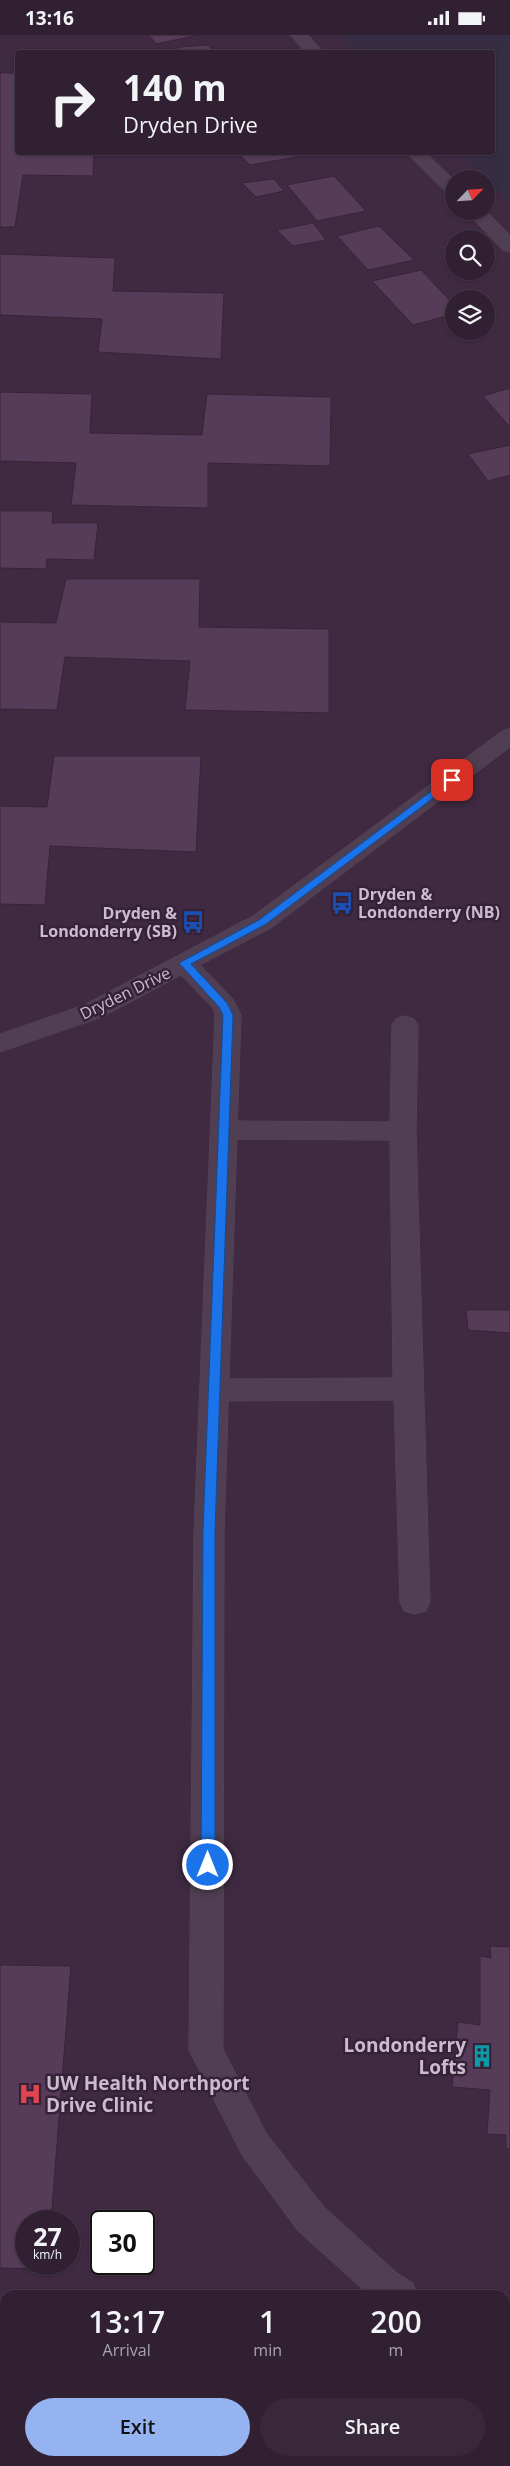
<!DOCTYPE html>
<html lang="en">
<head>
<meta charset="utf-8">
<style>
  body { margin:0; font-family:"Open Sans",sans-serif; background:#38283a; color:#f1f3f6; height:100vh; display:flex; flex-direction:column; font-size:19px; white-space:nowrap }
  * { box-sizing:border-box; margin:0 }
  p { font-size:16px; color:#a8a3ac }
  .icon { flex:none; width:28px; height:28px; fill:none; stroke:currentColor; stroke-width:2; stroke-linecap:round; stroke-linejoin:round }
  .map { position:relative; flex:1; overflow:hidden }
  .drawer { position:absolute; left:0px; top:2255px; width:510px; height:176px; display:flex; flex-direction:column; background:#302032; border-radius:15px 15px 0 0; box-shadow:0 1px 4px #0004,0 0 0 1px #4b3e4d }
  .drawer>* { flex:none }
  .guide { position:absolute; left:15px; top:15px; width:480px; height:105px; border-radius:5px; box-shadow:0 1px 4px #0004,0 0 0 1px #4b3e4d; background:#302032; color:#f1f3f6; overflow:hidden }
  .needle { width:32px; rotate:65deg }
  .buttons { position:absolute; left:445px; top:135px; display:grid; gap:10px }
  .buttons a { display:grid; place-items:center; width:50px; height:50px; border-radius:50%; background:#302032; box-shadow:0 1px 4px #0004,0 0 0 1px #4b3e4d; font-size:25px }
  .speed { position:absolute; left:15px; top:2175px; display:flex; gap:10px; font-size:25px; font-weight:700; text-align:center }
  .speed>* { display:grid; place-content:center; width:65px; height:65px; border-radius:50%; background:#302032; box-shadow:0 1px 4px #0004,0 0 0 1px #4b3e4d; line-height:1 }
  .speed small { font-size:12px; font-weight:400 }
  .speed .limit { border:2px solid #111; border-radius:8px; background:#fff; color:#111 }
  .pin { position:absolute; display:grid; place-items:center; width:42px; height:42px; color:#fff; margin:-21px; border-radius:10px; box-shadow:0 2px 8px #0006 }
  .me { position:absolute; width:55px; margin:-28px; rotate:0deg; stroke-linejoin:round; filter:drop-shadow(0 0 4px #0008) }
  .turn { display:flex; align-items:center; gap:18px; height:105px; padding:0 25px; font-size:22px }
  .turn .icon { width:65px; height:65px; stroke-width:2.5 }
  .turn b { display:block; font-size:35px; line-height:42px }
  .eta { display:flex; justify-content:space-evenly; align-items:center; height:85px; text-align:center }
  .eta b { font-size:30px; font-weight:600; line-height:35px }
  .cta { display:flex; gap:10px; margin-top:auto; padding:10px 25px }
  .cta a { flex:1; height:58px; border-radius:30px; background:#95b2f1; color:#111; font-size:20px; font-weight:600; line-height:58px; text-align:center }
  .cta a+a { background:#38283a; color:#f1f3f6 }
  .status { display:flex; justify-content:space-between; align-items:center; height:35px; padding:0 25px; background:#302032; direction:ltr }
  .status svg { height:14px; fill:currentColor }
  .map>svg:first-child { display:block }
</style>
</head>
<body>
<div class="status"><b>13:16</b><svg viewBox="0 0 49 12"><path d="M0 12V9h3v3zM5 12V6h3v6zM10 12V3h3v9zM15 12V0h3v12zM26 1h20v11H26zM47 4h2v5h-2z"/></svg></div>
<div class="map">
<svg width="510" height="2431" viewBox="0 0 510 2431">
  <rect width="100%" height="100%" fill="#402a42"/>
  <polygon fill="#362c43" points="340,0 510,0 510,170 458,118 492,118 492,18 358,17"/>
  <g fill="#563c58" stroke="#382439">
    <polygon points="149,0 199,0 156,9"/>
    <polygon points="208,10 215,18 159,18 181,12"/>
    <polygon points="0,38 18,38 18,118 94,118 93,141 23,140 15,192 0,192"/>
    <polygon points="238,118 307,118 309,120 250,130"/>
    <polygon points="334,141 366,176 317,186 287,150"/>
    <polygon points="274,144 284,156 256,162 242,148"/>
    <polygon points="313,188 326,205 293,211 277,195"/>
    <polygon points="379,191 414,225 368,235 337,201"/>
    <polygon points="0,219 115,223 113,256 224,258 221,324 98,317 102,284 0,280"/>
    <polygon points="421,235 454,270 454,279 413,290 372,246"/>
    <polygon points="510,353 510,392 483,361"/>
    <polygon points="0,357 92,359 90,398 202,400 207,359 331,362 330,431 208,428 208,473 71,470 76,428 0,426"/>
    <polygon points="510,410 510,440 488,446 468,419"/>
    <polygon points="0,476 53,476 52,488 98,488 94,525 47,524 46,534 0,533"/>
    <polygon points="66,544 200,544 199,592 329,594 329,678 185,675 190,626 65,622 57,675 0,674 0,587 56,588"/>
    <polygon points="54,721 201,721 196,817 50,811 45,870 0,869 0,771 47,772"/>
    <polygon points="466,1275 510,1275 510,1298 468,1295"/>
    <polygon points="490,1911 510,1912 510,2114 506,2114 506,2100 487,2099 490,2055 452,2052 458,1987 480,1990 480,1921 491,1923"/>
    <polygon points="0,1930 71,1931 51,2186 26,2186 26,2229 48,2229 47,2234 0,2233"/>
  </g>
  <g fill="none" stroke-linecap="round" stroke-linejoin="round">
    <defs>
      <g id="lane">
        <polygon points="405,981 414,984 418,990 416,1096 430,1567 426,1576 415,1579 404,1576 400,1567 394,1365 215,1366 205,1363 201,1355 205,1347 215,1344 393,1343 390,1105 224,1104 215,1101 211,1095 215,1089 224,1086 390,1087 392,990 396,984"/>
        <rect x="77" y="2426" width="38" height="5"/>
        <polygon points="405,2426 443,2426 441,2431 403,2431"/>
      </g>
      <g id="street">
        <polygon points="291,0 308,0 324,18 306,18"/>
        <polygon points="407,118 426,118 454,145 454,160 448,159"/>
        <polygon points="466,176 486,176 510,200 510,217 503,215"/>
        <polygon points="510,694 510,712 271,893 200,930 233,964 241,980 224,1496 223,2014 266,2098 324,2172 397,2238 413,2248 418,2260 369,2260 298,2196 242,2120 189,2015 194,1496 215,980 213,973 181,940 102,982 0,1017 0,999 84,970 253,881 502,696"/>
        <polygon points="505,2294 510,2296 510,2332 505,2330"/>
      </g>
    </defs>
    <use href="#lane" stroke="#5a475b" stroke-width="1"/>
    <use href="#street" stroke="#5a475b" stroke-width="1"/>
    <use href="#lane" fill="#503e52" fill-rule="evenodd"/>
    <use href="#street" fill="#503e52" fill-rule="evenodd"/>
  </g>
  <polygon fill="#1a73e8" stroke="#114b97" points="449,743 457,745 266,889 191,929 227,968 233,980 215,1496 215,1830 213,1834 203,1834 201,1830 203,1496 223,980 219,972 179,928 259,885"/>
  <defs>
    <symbol id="bus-bare" viewBox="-9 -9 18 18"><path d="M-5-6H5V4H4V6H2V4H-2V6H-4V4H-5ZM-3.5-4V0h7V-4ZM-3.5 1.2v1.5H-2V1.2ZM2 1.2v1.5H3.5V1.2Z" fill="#1a4fb4" stroke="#362238" stroke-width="2.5" paint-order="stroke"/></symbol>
    <symbol id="building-bare" viewBox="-9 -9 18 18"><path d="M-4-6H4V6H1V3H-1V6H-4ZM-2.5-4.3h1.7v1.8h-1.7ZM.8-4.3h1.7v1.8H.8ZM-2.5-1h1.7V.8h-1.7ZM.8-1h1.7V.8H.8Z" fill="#0f9aa8" stroke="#362238" stroke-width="2.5" paint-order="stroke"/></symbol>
    <symbol id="hospital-bare" viewBox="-9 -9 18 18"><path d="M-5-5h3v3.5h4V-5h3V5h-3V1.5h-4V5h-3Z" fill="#e0444e" stroke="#362238" stroke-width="2.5" paint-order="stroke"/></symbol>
  </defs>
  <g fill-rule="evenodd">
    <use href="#bus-bare" x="326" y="852" width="32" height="32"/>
    <use href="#bus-bare" x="177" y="871" width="32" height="32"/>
    <use href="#building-bare" x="466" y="2005" width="32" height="32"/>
    <use href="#hospital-bare" x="14" y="2043" width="32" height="32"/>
  </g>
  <g text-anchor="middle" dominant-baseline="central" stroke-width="5" stroke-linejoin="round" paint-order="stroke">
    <g font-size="16" font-weight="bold" fill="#cbbbcc" stroke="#362238" text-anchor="start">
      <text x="358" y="859">Dryden &amp;<tspan x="358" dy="18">Londonderry (NB)</tspan></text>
      <text x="177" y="878" text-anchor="end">Dryden &amp;<tspan x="177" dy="18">Londonderry (SB)</tspan></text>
    </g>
    <g font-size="16" fill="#cbbbcc" stroke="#362238">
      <text transform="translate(125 958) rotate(-26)">Dryden Drive</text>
    </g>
    <g font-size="19" font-weight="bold" fill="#cbbbcc" stroke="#362238" text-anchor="end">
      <text x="466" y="2010">Londonderry<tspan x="466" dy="22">Lofts</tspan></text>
      <text x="46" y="2048" text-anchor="start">UW Health Northport<tspan x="46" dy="22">Drive Clinic</tspan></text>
    </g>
  </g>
</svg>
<div class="buttons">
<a><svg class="needle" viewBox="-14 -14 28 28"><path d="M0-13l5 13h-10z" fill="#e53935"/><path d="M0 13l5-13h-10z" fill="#a8a3ac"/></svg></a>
<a><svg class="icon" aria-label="search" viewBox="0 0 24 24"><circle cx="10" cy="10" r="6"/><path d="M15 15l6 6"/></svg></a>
<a><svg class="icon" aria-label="layers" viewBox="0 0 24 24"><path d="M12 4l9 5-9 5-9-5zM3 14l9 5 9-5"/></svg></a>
</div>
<div class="speed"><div>27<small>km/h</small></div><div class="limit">30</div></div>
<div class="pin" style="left:452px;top:745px;background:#d93025"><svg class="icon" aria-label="arrive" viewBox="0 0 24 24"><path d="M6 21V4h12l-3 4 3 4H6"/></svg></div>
<svg class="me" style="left:208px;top:1830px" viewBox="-20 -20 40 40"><circle r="17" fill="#1a73e8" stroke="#fff" stroke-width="3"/><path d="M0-11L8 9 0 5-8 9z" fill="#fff"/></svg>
<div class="guide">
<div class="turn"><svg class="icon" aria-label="right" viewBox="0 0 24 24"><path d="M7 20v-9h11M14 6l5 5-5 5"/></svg><div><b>140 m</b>Dryden Drive</div></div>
</div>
<section class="drawer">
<div class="eta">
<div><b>13:17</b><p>Arrival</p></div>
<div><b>1</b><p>min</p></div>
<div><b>200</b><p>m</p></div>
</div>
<div class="cta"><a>Exit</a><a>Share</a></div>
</section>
</div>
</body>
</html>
